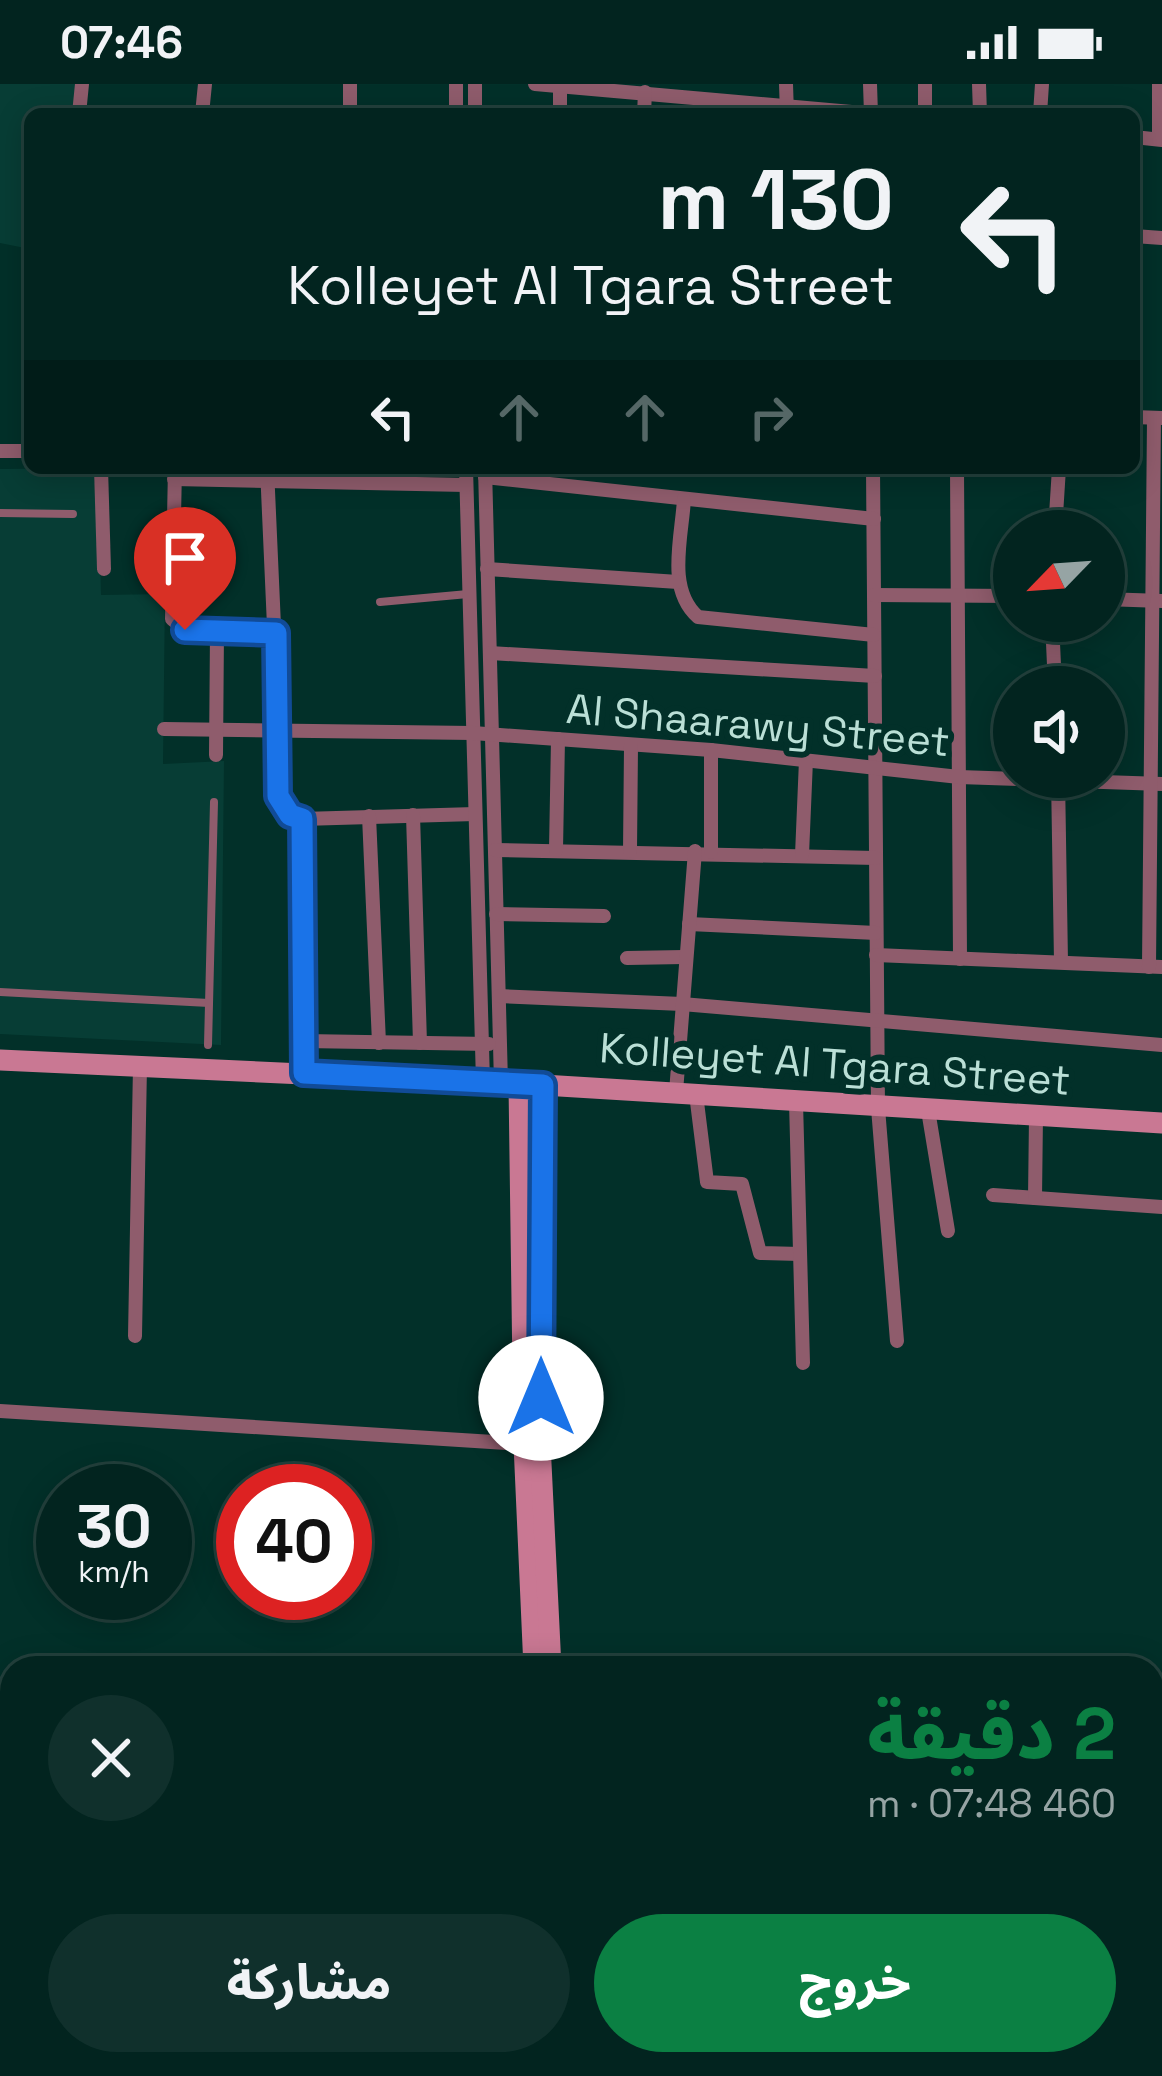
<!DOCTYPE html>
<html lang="ar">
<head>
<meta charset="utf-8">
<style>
  body { margin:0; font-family:"Space Grotesk","Noto Sans Arabic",sans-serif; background:#10302c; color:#f1f3f6; direction:rtl; height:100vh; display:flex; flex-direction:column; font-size:45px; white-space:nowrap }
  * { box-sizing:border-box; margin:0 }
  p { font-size:39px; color:#96a4a4 }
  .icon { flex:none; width:66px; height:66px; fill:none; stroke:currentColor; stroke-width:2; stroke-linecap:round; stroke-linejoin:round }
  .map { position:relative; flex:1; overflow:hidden; direction:ltr }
  .details { position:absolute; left:0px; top:1572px; width:1164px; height:420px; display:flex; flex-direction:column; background:#02241f; border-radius:36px 36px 0 0; box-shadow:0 6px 30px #0003,0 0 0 3px #23413d; direction:rtl }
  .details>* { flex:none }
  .hud { position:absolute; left:24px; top:24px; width:1116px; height:366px; border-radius:18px; box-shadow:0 6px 30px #0003,0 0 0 3px #23413d; direction:rtl; background:#02241f; color:#f1f3f6; overflow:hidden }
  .needle { width:78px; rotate:245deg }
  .controls { position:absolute; left:993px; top:426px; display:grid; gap:24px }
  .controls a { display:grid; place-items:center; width:132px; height:132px; border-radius:50%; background:#02241f; box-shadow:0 6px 30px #0003,0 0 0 3px #23413d; font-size:60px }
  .speed { position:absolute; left:36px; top:1380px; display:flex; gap:24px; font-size:60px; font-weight:700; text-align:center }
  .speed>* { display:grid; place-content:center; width:156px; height:156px; border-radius:50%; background:#02241f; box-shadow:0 6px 30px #0003,0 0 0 3px #23413d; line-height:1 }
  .speed small { font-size:30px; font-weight:400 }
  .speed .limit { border:18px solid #d22; background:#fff; color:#111 }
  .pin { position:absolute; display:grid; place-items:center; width:102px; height:102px; color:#fff; margin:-123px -51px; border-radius:50% 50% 50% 0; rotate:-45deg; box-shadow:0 0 12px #0007 }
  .pin .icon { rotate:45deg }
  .me { position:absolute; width:132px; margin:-66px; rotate:0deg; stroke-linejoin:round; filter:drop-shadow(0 0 9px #0008) }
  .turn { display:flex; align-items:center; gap:42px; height:252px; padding:0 48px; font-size:54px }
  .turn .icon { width:156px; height:156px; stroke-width:2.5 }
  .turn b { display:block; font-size:84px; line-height:102px }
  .lanes { display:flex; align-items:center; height:114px; padding:0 48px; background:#0003; justify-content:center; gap:60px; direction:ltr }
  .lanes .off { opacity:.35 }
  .round { display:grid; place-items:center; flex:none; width:126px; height:126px; border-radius:63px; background:#10302c }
  .headline { display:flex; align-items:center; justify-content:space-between; height:204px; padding:0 48px }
  h1 { font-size:72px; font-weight:800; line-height:90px; color:#0b8043 }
  .button { display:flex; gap:24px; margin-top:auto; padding:24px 48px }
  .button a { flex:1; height:138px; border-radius:72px; background:#0b8043; color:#fff; font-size:48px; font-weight:800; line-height:138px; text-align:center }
  .button a+a { background:#10302c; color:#f1f3f6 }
  .status { display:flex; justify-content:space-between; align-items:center; height:84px; padding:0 60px; background:#02241f; direction:ltr }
  .status svg { height:33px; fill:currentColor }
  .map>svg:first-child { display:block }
</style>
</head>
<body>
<div class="status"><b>07:46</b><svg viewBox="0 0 49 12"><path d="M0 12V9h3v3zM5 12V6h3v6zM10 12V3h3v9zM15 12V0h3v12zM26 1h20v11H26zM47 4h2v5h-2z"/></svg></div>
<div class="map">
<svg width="1162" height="1992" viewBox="0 0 1162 1992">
  <rect width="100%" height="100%" fill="#023029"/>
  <g fill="#073d35">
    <polygon points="0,0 79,0 76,30 30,30 30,165 0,159"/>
    <polygon points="98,384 101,511 165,510 163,680 224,677 221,961 0,950 0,385"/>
  </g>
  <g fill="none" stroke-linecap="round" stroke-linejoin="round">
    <g stroke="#8f5c6c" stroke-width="8">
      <polyline points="0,429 73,430"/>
      <polyline points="380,518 468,510"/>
      <polyline points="0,908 209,919"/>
      <polyline points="208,961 214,718"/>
    </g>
    <g stroke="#8f5c6c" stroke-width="14">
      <polyline points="456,0 456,30"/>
      <polyline points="475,0 475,30"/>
      <polyline points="535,0 874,30"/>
      <polyline points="786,0 787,30"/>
      <polyline points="870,0 871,30"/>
      <polyline points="925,0 925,30"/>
      <polyline points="979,0 980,30"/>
      <polyline points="79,30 82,0"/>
      <polyline points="202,30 205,0"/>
      <polyline points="350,30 350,0"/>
      <polyline points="560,30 560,0"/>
      <polyline points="644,30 645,8"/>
      <polyline points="1040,30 1042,0"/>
      <polyline points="1134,53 1162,56"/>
      <polyline points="1159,55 1159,0"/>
      <polyline points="1134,152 1162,154"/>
      <polyline points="1134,333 1162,334"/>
      <polyline points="0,367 30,367"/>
      <polyline points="101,384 104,485"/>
      <polyline points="175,384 172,535 185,546 276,549"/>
      <polyline points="267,384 282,723 302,735 475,730"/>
      <polyline points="466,384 483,998"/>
      <polyline points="485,384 501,999"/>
      <polyline points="873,384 878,1024 897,1257"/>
      <polyline points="957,384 960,875"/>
      <polyline points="485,393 874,435"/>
      <polyline points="174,395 466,401"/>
      <path d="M684 415C682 453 666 505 698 533L874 551"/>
      <polyline points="1055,447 1059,384"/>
      <polyline points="487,485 678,498"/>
      <polyline points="874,511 1014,512"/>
      <polyline points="1104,515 1162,517"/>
      <polyline points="1052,537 1055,603"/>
      <polyline points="490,569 875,592"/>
      <polyline points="164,645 473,649 711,666 959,693 1162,700"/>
      <polyline points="216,671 217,547"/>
      <polyline points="1058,693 1061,878"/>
      <polyline points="413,731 420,959"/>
      <polyline points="369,732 379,959"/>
      <polyline points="302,735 305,989"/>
      <polyline points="495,766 876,774"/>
      <polyline points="556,766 558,655"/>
      <polyline points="630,767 631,662"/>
      <polyline points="711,768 711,666"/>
      <polyline points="802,771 806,676"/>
      <polyline points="496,830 604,832"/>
      <polyline points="689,840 876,849"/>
      <polyline points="876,871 1162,883"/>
      <polyline points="627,874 684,873"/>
      <polyline points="1149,883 1154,334"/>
      <polyline points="499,912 682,920 1162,961"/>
      <polyline points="304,957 489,960"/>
      <polyline points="676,1008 695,767"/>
      <polyline points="696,1010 707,1098 742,1100 760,1169 800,1170"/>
      <polyline points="796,1018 803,1279"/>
      <polyline points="928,1026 948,1147"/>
      <polyline points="993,1111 1162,1123"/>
      <polyline points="1035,1114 1036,1032"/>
      <polyline points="135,1252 140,982"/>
      <polyline points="0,1327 524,1360"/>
      <polyline points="0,1705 12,1706"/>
      <polyline points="0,1875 12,1876"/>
      <polyline points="288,1992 288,1980"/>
    </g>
    <g stroke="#c97893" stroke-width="21">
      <polyline points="0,976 543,1001 1162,1039"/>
      <polyline points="519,1001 524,1360 534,1584"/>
      <polyline points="543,1001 540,1359 551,1584"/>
      <polyline points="551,1980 552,1992"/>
      <polyline points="569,1980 570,1992"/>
    </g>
  </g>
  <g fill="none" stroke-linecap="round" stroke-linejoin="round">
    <defs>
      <polyline id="route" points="185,546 276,549 278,712 290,731 302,735 304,989 543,1001 541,1314"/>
    </defs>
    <use href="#route" stroke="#114b97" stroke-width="30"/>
    <use href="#route" stroke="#1a73e8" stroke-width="21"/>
  </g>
  <g text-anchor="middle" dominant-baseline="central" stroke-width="12" stroke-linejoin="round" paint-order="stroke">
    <g font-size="42" fill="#badfd6" stroke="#023029">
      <text transform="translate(758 641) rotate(5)">Al Shaarawy Street</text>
      <text transform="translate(835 980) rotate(4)">Kolleyet Al Tgara Street</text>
    </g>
  </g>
</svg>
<div class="controls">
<a><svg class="needle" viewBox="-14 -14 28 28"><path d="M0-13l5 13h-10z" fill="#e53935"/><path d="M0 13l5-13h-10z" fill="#96a4a4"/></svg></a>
<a><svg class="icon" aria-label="sound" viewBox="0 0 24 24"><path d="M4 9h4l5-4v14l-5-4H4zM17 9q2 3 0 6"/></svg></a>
</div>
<div class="speed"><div>30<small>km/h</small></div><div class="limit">40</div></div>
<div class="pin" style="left:185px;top:546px;background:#d93025"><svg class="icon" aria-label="arrive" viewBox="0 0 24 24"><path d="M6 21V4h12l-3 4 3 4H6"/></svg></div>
<svg class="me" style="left:541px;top:1314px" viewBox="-20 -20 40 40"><circle r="19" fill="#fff"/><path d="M0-13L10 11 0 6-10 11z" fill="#1a73e8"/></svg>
<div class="hud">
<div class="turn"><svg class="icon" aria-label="left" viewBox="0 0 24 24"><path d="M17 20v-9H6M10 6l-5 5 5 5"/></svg><div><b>130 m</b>Kolleyet Al Tgara Street</div></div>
<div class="lanes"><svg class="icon" aria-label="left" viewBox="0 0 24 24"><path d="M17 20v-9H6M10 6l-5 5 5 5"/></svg><svg class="icon off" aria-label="ahead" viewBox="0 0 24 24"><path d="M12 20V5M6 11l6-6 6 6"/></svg><svg class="icon off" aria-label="ahead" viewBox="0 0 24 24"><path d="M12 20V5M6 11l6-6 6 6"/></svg><svg class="icon off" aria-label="right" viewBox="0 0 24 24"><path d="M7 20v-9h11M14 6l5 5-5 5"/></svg></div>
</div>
<section class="details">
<div class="headline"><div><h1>2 دقيقة</h1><p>460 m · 07:48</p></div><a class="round"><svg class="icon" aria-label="close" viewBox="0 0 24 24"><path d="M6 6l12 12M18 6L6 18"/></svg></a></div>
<div class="button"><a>خروج</a><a>مشاركة</a></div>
</section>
</div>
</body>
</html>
